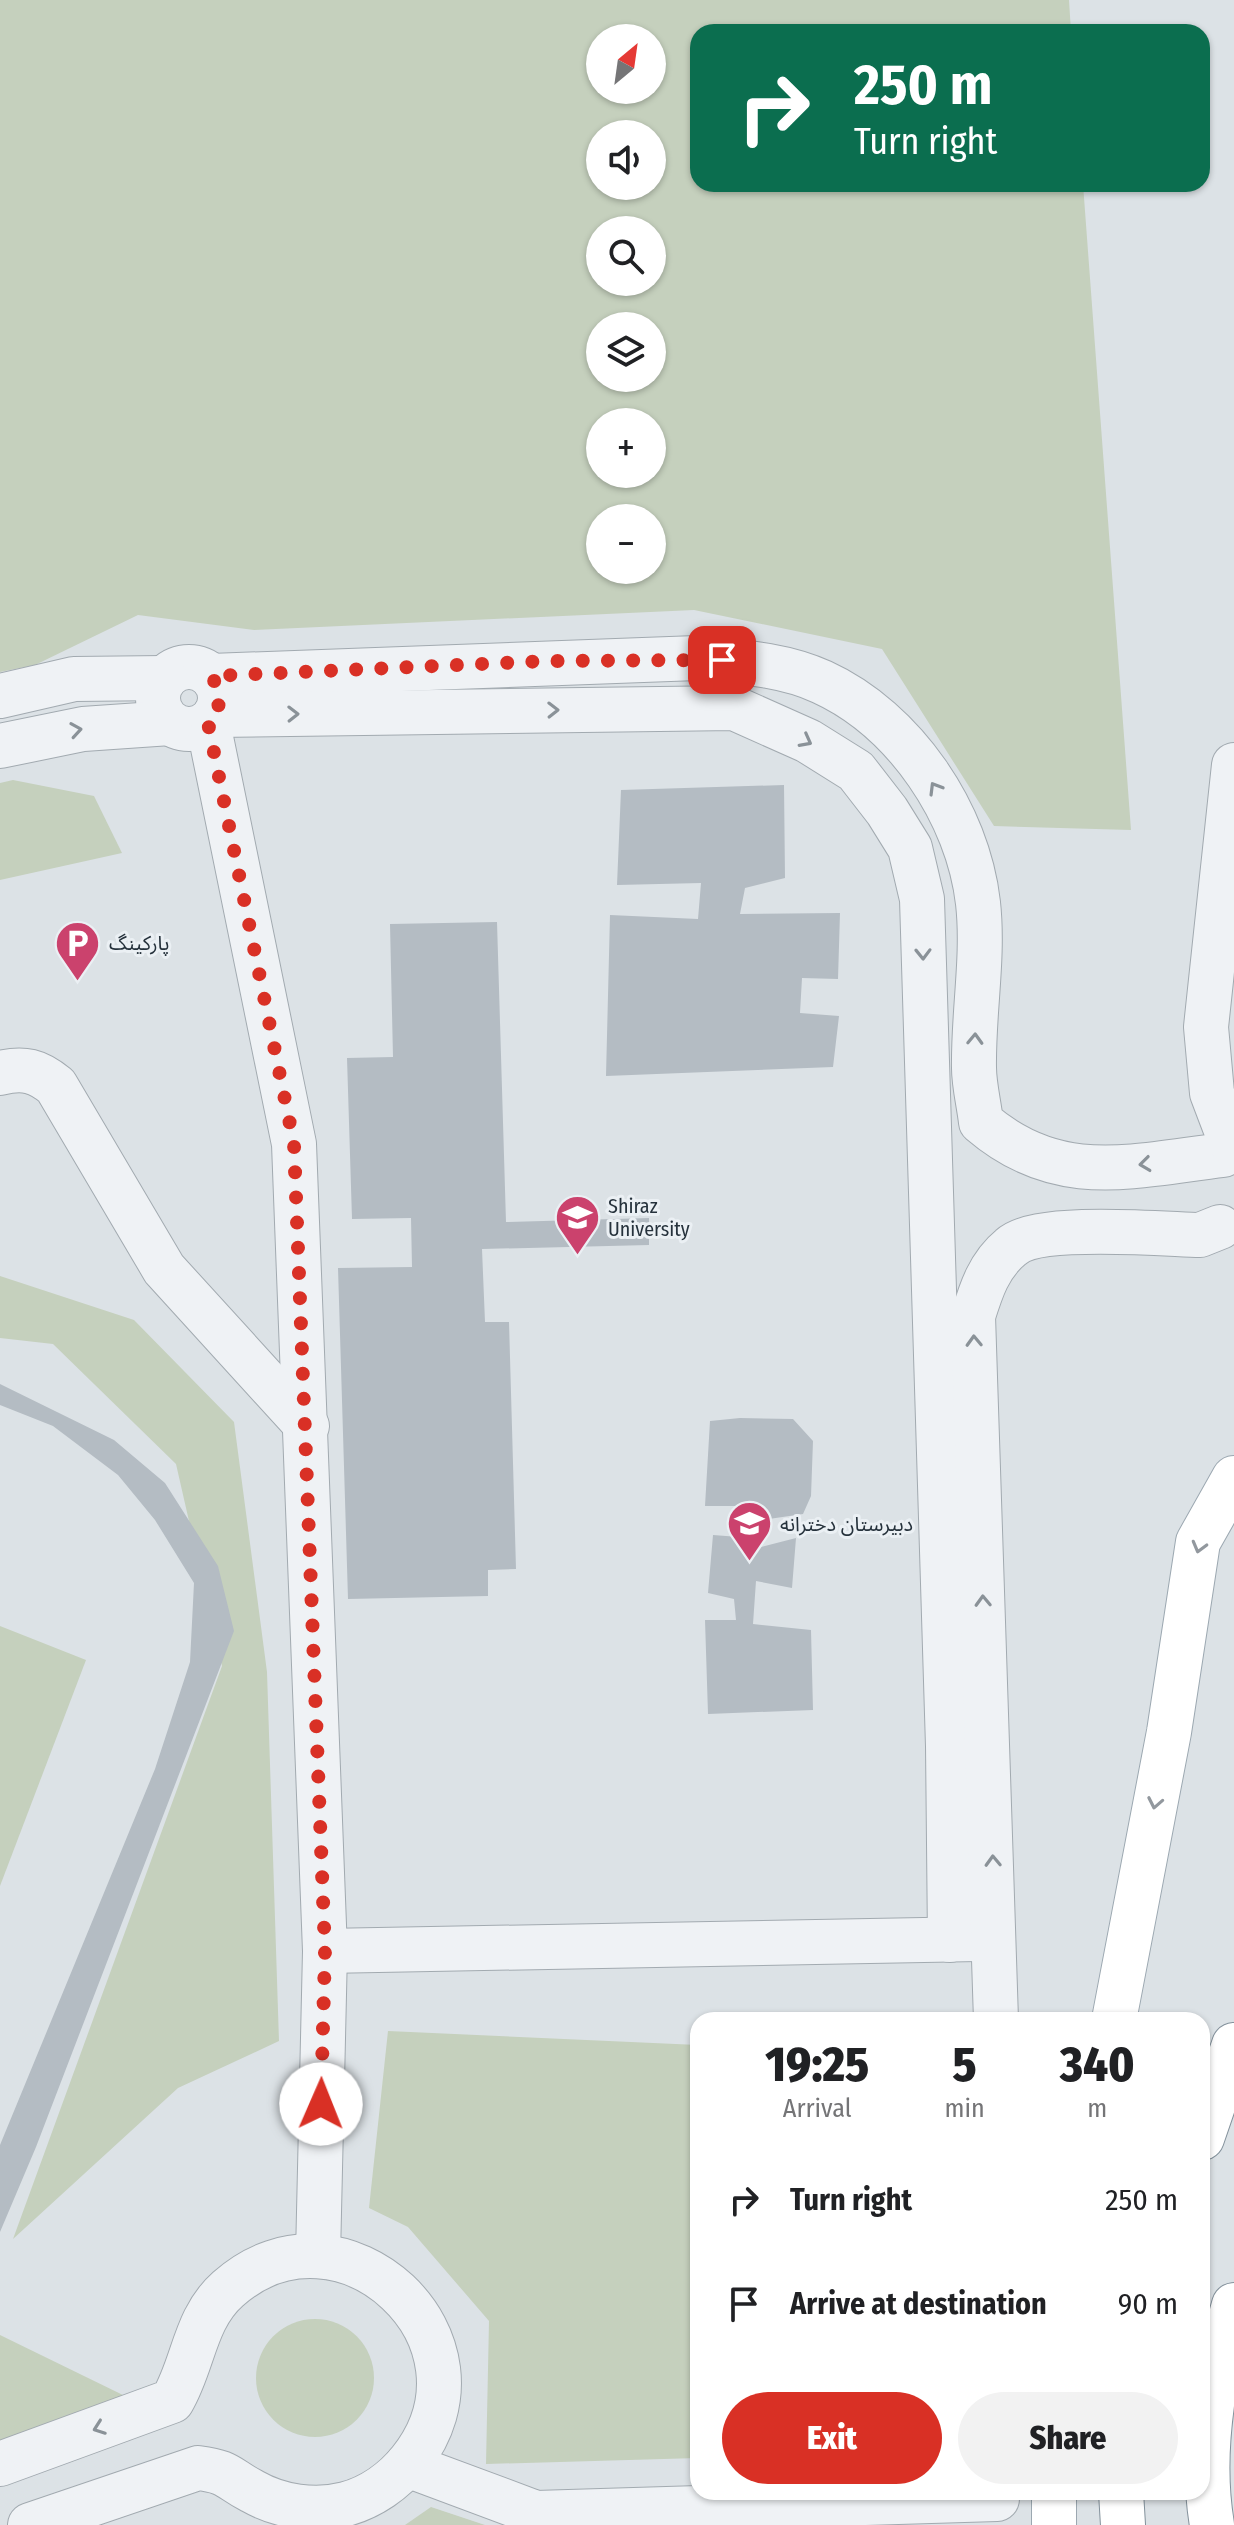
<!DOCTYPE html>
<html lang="en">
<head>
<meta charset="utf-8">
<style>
  body { margin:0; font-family:"Fira Sans Condensed","Noto Sans Arabic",sans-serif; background:#f2f2f2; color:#202124; height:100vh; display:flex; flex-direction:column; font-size:30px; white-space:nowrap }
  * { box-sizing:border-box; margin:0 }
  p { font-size:26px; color:#757577 }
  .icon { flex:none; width:44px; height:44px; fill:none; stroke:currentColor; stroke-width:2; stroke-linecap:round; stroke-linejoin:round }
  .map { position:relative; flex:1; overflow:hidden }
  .details { position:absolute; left:690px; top:2012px; width:520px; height:488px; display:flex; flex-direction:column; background:#fff; border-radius:24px; box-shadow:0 2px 6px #0004 }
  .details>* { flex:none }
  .guide { position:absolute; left:690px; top:24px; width:520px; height:168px; border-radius:24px; box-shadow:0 2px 6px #0004; background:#0b6e4f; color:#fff; overflow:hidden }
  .needle { width:52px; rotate:29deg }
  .controls { position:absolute; left:586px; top:24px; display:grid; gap:16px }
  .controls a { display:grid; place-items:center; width:80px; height:80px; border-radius:50%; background:#fff; box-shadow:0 2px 6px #0004; font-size:40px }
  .pin { position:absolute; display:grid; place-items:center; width:68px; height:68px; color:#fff; margin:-34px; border-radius:16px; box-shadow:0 4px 12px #0006 }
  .me { position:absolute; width:88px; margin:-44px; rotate:1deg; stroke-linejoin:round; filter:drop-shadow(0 0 6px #0008) }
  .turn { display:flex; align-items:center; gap:28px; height:168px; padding:0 32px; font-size:36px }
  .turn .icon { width:104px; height:104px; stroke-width:2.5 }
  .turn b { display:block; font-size:56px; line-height:68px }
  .eta { display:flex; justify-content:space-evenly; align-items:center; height:136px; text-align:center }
  .eta b { font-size:48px; font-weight:800; line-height:56px }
  .cta { display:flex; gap:16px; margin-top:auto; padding:16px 32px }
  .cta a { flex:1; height:92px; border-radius:48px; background:#d93025; color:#fff; font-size:32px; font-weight:800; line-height:92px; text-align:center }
  .cta a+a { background:#f2f2f2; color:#202124 }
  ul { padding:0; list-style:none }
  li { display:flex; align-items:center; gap:24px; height:104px; padding:0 32px }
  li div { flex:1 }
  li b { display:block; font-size:30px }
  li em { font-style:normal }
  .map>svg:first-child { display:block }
</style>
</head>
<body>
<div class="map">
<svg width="1234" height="2525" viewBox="0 0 1234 2525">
  <rect width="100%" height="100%" fill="#dce2e6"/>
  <g fill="#c5d0bd" fill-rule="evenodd">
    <path d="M0 0H1069L1071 32H698V184H1083L1131 830 994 826 882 649 694 610 254 630 138 615 35 665 0 672ZM652 38V90H600V38ZM652 134V186H600V134ZM652 230V282H600V230ZM652 326V378H600V326ZM652 422V474H600V422ZM600 518H652V570H600Z"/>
    <polygon points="13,780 94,796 122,853 0,880 0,783"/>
    <polygon points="0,1276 134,1320 234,1422 267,1672 279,2041 178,2088 13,2239 222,1666 176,1464 53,1344 0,1338"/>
    <polygon points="0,1626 86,1660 0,1886"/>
    <polygon points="388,2031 698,2045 698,2458 486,2464 489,2321 408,2227 369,2208"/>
    <circle cx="315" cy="2378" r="59"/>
    <polygon points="0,2335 125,2396 0,2441"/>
    <polygon points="431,2507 485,2525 405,2525"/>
  </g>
  <g fill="#b4bcc3">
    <polygon points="784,785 785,878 745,888 740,914 840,913 838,979 802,978 800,1013 839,1016 833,1067 606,1076 610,915 698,919 701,883 617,885 621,790"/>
    <polygon points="497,922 506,1222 649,1218 649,1245 482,1249 485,1322 509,1322 516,1569 488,1570 488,1596 348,1599 338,1268 412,1267 411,1218 352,1219 347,1058 393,1057 390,924"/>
    <polygon points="0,1384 114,1440 165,1483 218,1566 234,1631 36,2147 0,2232 0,2145 155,1769 190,1662 194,1583 155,1520 118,1475 53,1426 0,1405"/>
    <polygon points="740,1418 793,1419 813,1441 811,1496 803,1514 756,1521 757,1548 796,1538 792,1588 756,1581 753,1624 811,1630 813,1710 708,1714 705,1620 736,1620 734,1599 708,1593 713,1535 739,1537 739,1506 705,1506 710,1421"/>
  </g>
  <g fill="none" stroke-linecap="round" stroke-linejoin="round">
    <defs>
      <g id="minor">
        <circle cx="189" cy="698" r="31"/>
        <path d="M211 676 697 658C740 662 783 664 822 682 905 720 968 814 978 903 984 957 973 1013 974 1068 974 1085 979 1104 981 1122 1058 1188 1131 1166 1223 1155"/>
        <polyline points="0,696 74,679 165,678"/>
        <polyline points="215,715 734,708 808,741 856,771 887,811 910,848 922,899 948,1746 950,1940"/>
        <polyline points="208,723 294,1144 325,1951 318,2256"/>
        <polyline points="0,746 83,729 170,723"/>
        <path d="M0 1073C24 1067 38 1071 56 1086L164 1269 307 1426"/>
        <polyline points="1231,1143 1212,1093 1206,1027 1234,765"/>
        <polyline points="325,1951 978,1939"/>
        <path d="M996 2020 973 1316C981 1290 989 1265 1011 1247 1037 1223 1162 1234 1200 1235L1220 1227"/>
        <path d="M0 2464 172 2401C194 2364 194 2319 228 2289 342 2188 506 2341 410 2461 394 2481 371 2497 346 2504 315 2512 280 2507 252 2491 227 2478 230 2472 198 2468L30 2525"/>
        <polyline points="407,2465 536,2513 997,2499"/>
      </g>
      <g id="major">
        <polyline points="1114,2020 1169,1732 1198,1542 1234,1478"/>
        <polyline points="1054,2525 1054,2492"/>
      </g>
      <g id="highway">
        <polyline points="1202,2138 1234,2045"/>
        <polyline points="1121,2492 1123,2525"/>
        <path d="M1212 2525C1200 2454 1214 2373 1234 2305"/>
      </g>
    </defs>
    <use href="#minor" stroke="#a2aab0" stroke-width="46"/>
    <use href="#major" stroke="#9ca8b1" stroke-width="46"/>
    <use href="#highway" stroke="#84929c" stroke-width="46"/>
    <use href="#minor" stroke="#eff2f5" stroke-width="44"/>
    <use href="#major" stroke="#fff" stroke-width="44"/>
    <use href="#highway" stroke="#fff" stroke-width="44"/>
  </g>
  <defs><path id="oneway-chevron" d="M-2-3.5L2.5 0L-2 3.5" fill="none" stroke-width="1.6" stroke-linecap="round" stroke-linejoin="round" transform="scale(2)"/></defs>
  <g stroke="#8a9298">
    <use href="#oneway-chevron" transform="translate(553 710) rotate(-1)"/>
    <use href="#oneway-chevron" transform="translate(293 714) rotate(-1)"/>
    <use href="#oneway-chevron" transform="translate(76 730) rotate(-9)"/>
    <use href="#oneway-chevron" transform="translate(806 741) rotate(28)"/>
    <use href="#oneway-chevron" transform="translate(935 788) rotate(-121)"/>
    <use href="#oneway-chevron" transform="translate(923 954) rotate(89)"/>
    <use href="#oneway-chevron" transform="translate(975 1039) rotate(-88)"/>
    <use href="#oneway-chevron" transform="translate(1145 1164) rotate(173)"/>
    <use href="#oneway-chevron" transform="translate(974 1341) rotate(-92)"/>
    <use href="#oneway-chevron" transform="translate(983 1601) rotate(-92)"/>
    <use href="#oneway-chevron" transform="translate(993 1861) rotate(-92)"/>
    <use href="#oneway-chevron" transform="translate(99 2428) rotate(160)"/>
  </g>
  <g stroke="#92989e">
    <use href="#oneway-chevron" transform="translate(1199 1547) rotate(105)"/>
    <use href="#oneway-chevron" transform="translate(1155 1803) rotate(101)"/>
  </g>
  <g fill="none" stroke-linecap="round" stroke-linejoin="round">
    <path stroke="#d93025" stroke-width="14" stroke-dasharray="0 25.2" d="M321 2104 325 1951 294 1144 208 723C222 708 223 693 211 676L547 661 722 660"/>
  </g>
  <defs>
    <symbol id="parking-pin" viewBox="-11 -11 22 30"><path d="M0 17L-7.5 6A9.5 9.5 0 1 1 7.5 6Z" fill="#cb426d" stroke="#ebf0f4"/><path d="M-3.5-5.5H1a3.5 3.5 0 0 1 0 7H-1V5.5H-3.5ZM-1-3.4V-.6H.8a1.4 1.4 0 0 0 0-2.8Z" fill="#fff"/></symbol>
    <symbol id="university-pin" viewBox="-11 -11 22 30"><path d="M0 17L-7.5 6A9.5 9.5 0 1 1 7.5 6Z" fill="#cb426d" stroke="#ebf0f4"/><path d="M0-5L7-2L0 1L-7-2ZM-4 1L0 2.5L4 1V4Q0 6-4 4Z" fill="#fff"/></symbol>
    <symbol id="school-pin" viewBox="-11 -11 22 30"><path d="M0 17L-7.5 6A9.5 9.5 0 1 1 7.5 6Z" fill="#cb426d" stroke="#ebf0f4"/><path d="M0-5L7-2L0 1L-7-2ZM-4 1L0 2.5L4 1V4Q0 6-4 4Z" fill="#fff"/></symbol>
  </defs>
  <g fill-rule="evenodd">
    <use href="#parking-pin" x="52" y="918" width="51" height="69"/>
    <use href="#university-pin" x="552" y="1192" width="51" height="69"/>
    <use href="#school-pin" x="724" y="1498" width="51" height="69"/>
  </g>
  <g text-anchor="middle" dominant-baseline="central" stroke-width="6" stroke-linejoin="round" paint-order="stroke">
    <g font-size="20" fill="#26323c" stroke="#ebf0f4" text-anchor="start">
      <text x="109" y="943">پارکینگ</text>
      <text x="608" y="1206">Shiraz<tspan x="608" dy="23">University</tspan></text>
      <text x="780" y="1524">دبیرستان دخترانه</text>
    </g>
  </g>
</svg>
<div class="controls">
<a><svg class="needle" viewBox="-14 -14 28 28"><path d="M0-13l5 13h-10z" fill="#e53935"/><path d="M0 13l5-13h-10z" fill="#757577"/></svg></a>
<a><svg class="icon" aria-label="sound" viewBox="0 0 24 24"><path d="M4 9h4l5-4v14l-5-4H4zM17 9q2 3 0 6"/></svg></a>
<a><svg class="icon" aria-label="search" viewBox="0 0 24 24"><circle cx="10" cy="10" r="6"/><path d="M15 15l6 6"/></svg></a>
<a><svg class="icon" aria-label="layers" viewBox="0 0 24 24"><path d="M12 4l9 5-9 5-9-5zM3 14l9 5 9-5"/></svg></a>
<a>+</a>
<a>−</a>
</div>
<div class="pin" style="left:722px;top:660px;background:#d93025"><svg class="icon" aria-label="arrive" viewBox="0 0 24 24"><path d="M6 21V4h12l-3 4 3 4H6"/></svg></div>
<svg class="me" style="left:321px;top:2104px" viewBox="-20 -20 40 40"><circle r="19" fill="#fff"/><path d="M0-13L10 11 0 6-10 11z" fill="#d93025"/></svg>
<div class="guide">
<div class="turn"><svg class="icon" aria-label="right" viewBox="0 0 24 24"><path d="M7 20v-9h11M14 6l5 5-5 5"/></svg><div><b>250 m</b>Turn right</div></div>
</div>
<section class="details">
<div class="eta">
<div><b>19:25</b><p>Arrival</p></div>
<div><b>5</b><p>min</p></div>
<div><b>340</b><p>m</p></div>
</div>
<ul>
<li><svg class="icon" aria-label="right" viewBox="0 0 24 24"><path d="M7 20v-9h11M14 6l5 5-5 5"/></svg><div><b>Turn right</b></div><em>250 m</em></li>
<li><svg class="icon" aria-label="arrive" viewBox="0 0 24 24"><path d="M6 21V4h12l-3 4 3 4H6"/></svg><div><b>Arrive at destination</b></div><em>90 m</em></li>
</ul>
<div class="cta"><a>Exit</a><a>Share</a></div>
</section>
</div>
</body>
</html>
